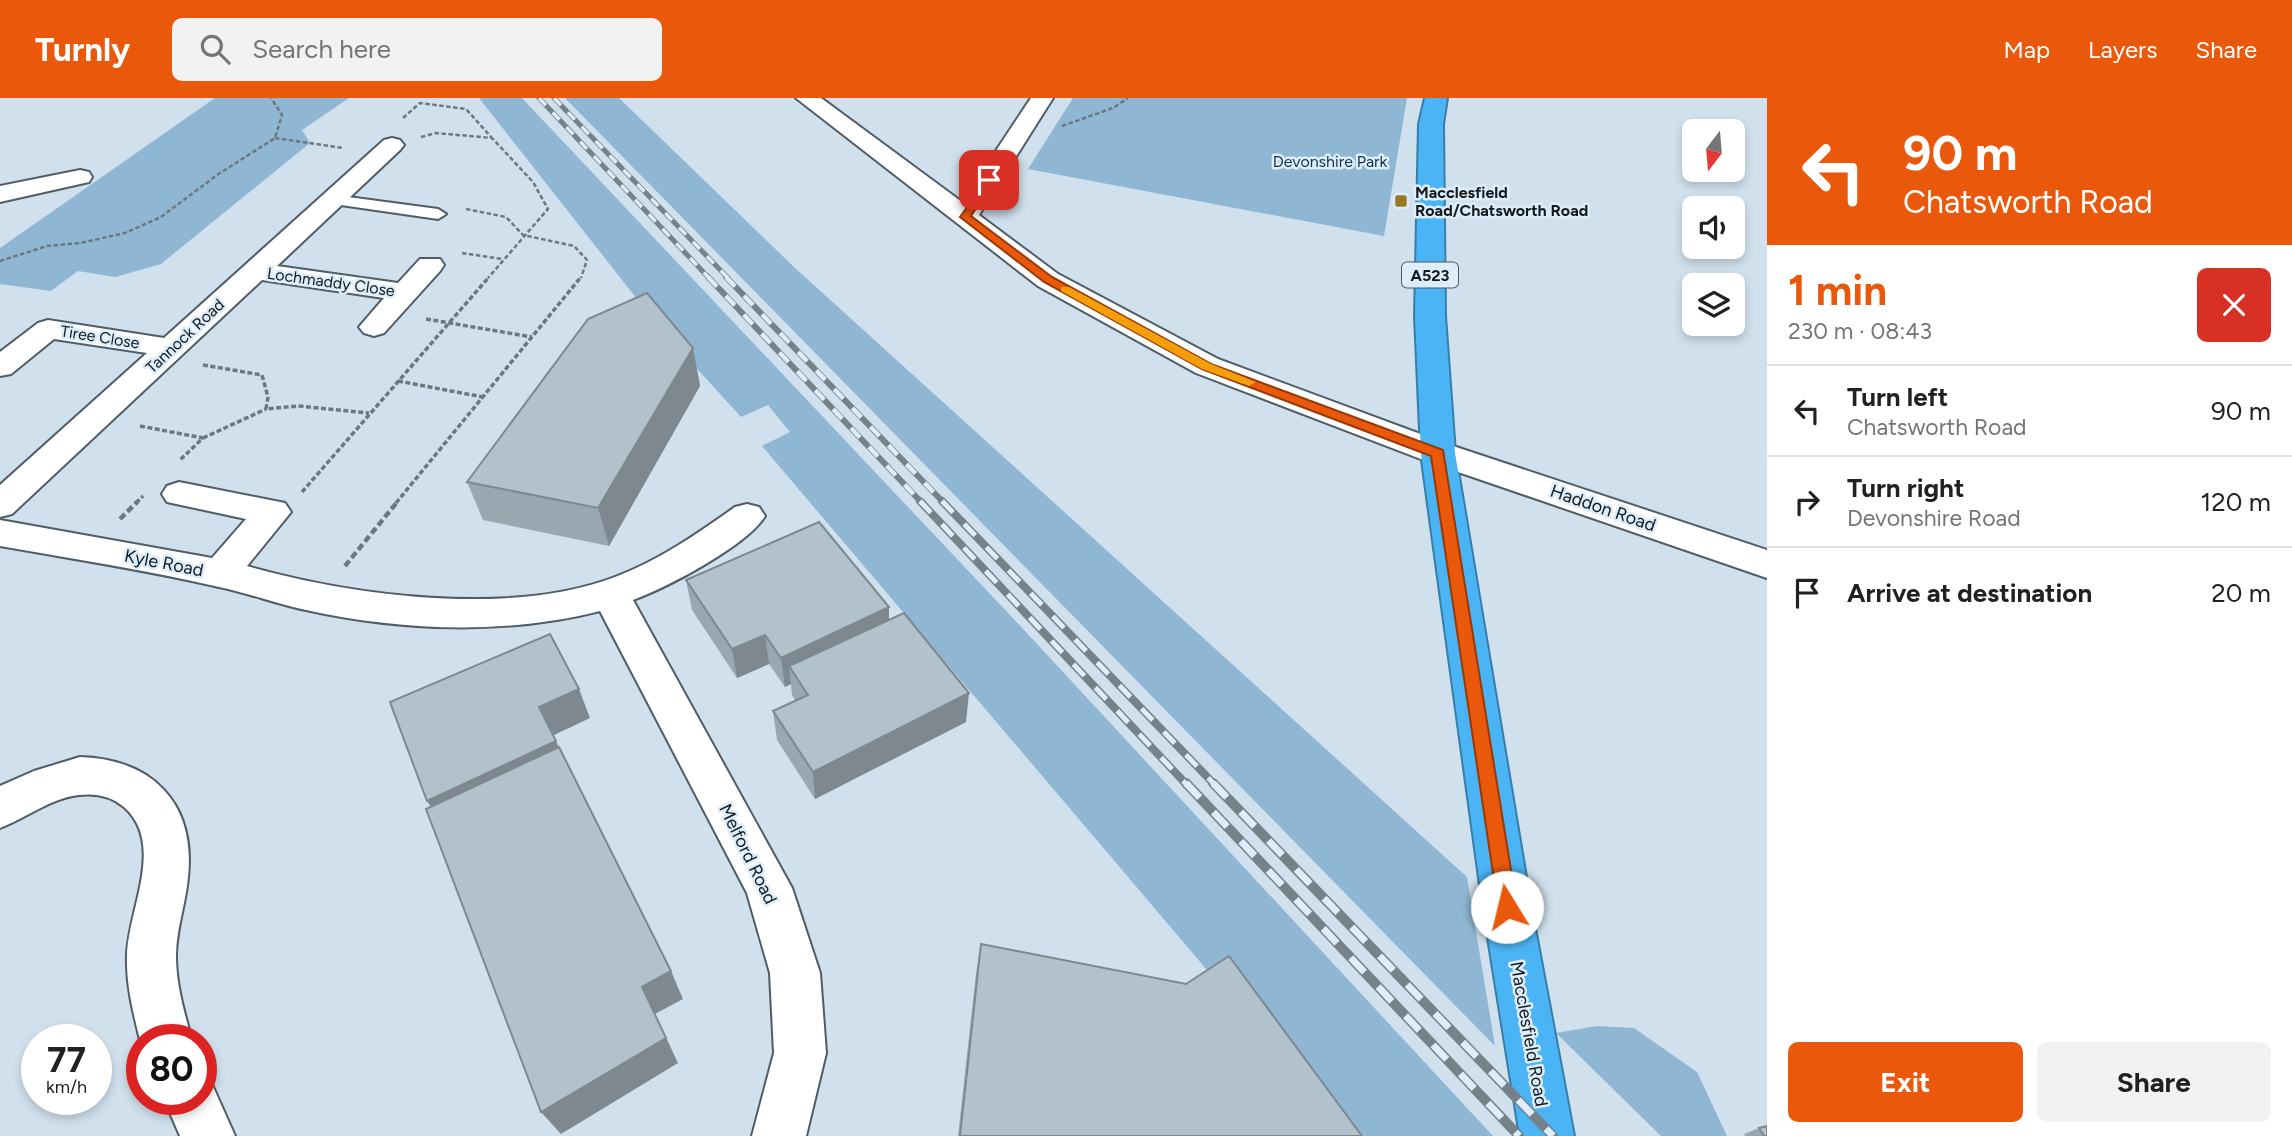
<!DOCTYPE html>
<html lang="en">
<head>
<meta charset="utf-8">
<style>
  body { margin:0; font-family:Figtree,sans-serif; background:#f2f2f2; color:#202124; height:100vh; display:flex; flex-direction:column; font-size:26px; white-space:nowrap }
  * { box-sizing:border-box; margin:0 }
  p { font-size:23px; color:#757577 }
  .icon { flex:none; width:38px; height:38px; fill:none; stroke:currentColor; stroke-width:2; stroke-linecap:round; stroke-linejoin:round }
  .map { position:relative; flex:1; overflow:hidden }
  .details { display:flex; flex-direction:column; background:#fff; width:525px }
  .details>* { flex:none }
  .guide { background:#ea580c; color:#fff; overflow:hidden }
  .needle { width:46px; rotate:196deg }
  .tools { position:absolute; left:1682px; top:21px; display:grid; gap:14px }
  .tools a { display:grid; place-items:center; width:63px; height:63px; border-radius:10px; background:#fff; box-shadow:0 4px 10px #0003; font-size:35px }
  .speed { position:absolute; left:21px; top:926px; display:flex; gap:14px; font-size:35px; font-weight:700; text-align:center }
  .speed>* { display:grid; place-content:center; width:91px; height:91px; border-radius:50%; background:#fff; box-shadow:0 4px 10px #0003; line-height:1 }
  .speed small { font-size:18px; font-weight:400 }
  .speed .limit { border:10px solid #d22; background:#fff; color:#111 }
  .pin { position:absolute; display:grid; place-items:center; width:60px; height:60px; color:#fff; margin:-30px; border-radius:14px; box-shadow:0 4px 10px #0006 }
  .me { position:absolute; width:77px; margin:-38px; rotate:351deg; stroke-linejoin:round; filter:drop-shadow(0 0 5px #0008) }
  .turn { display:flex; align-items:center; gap:24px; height:147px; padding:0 21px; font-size:32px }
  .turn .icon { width:91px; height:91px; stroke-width:2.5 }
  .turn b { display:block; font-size:49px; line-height:60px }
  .round { display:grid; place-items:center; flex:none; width:74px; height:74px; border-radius:10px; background:#f2f2f2 }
  .overview { display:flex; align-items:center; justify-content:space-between; height:119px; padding:0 21px }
  h1 { font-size:42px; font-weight:700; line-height:52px; color:#ea580c }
  .cta { display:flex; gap:14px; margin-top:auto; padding:14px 21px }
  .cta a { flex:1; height:80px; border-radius:10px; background:#ea580c; color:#fff; font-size:28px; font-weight:700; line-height:80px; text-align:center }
  .cta a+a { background:#f2f2f2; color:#202124 }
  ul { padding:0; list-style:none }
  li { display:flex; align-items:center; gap:21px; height:91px; padding:0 21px; border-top:2px solid #e0e0e0 }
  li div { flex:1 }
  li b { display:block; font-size:26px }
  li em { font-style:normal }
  header { display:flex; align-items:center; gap:42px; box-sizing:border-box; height:98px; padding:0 35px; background:#ea580c; color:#fff }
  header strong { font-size:33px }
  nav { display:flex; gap:38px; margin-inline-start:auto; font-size:24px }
  .search { width:490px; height:63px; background:#f2f2f2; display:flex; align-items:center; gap:18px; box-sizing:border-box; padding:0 24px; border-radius:10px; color:#757577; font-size:26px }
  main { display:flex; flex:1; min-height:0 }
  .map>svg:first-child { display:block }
</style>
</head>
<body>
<header>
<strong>Turnly</strong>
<div class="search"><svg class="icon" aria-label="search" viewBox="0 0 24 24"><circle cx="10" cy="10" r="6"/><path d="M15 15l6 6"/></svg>Search here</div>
<nav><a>Map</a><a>Layers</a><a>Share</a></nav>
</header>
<main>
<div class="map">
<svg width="1767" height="1038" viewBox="0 0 1767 1038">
  <rect width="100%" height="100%" fill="#d0e1ed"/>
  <g fill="#8fb7d3">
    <polygon points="215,0 349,0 302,32 310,45 161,166 115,179 78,173 51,193 0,186 0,150"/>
    <polygon points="479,0 522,0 1025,533 1493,1038 1348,1038 762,348 790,334 768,307 741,319 659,229"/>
    <polygon points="565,0 619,0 795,170 1467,779 1495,948"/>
    <polygon points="1073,0 1407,0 1384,138 1028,71"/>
    <polygon points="1597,928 1634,930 1697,974 1727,1038 1661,1038 1556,935"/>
  </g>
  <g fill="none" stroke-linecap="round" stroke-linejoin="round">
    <defs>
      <polygon id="lane" points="333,97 438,111 446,116 438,121 327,105 325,102"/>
      <g id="street">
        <polygon points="796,0 821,0 962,104 1031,0 1053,0 979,117 1058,176 1218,261 1450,347 1767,452 1767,480 1426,363 1196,275 1038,188"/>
        <polygon points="392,40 400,42 404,47 400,52 277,168 398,185 420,161 440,161 444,167 440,173 384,235 374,238 364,235 359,229 384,200 262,182 12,416 0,419 0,387 147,255 54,241 11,276 0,278 0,254 38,225 48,222 164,240 384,42"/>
        <polygon points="80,72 89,74 92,79 89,84 0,104 0,88"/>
        <path d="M179 384 285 405 291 414 247 468C353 498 510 519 615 479 658 463 697 436 735 409L747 406 759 409 765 418C747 448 666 490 633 502L792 790 820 875 826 955 806 1038H752L774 955 770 875 747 795 600 513C506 537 401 533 306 512 277 506 248 495 219 489 147 472 73 461 0 448V422L212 460 246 421 167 404 162 396 167 388Z"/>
        <path d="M80 659C152 661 196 705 188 779 186 805 176 831 176 858 176 886 184 914 192 942H142V946L140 942C133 914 126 886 127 857 128 812 166 746 124 709 111 698 96 695 79 697 51 700 26 720 0 730V688L34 673Z"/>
        <polygon points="201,978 210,982 235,1038 180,1038 164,1001 201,1001"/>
      </g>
      <polygon id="highway" points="1425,0 1447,0 1443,26 1445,218 1455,355 1531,809 1574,1038 1520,1038 1483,809 1421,355 1415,218 1419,26"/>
    </defs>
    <use href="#lane" stroke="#4f5d67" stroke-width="4"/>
    <use href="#street" stroke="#4f5d67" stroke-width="4"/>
    <use href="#highway" stroke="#377ea9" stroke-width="4"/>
    <g stroke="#6c777f" stroke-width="2.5" stroke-dasharray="4.5 2.5" stroke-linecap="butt">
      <polyline points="403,20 420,5 466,11 492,40"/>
      <polyline points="1062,28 1113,10 1128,0"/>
      <polyline points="421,39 436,35 492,40 533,84 548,111 488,180"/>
      <polyline points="275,40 343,50"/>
      <polyline points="466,111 506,119 523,137 574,148 587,162 581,180"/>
      <polyline points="462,155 502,161"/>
      <polyline points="0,163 47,148 80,145 125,135 161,119 217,77 275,40 282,17 271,0"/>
    </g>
    <g stroke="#6c777f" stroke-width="3.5" stroke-dasharray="5 2.5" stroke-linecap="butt">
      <polyline points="426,221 532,239"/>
      <polyline points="203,267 262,277 268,299 266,311 298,308 369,315"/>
      <polyline points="398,283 483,299"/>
      <polyline points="140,328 203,340 180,362"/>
      <polyline points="203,340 266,311"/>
      <polyline points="302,394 489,179"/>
      <polyline points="136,405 143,398"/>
      <polyline points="396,405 581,179"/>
    </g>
    <g stroke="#6c777f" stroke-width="4.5" stroke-dasharray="7 3.5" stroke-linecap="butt">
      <polyline points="120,421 138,403"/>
      <polyline points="345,468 398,403"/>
    </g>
    <use href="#lane" fill="#fff" fill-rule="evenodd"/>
    <use href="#street" fill="#fff" fill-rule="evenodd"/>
    <use href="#highway" fill="#4bb4f4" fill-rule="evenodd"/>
    <defs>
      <g id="rail-far3">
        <polyline points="539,0 709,180"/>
        <polyline points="554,0 728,180"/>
      </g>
      <g id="rail-far2">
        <polyline points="708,179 922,405"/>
        <polyline points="726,179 944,405"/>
      </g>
      <g id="rail-far1">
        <polyline points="920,403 1187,687"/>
        <polyline points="942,403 1215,687"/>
      </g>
      <g id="rail">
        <polyline points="1186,685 1519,1038"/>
        <polyline points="1213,685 1553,1038"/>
      </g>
    </defs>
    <use href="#rail-far3" stroke="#76828a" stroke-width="5"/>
    <use href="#rail-far2" stroke="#76828a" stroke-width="6"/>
    <use href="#rail-far1" stroke="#76828a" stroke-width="8"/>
    <use href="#rail" stroke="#76828a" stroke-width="10"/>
    <use href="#rail-far3" stroke="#ddeefa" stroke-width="3.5" stroke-dasharray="10" stroke-linecap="butt"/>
    <use href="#rail-far2" stroke="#ddeefa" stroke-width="4.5" stroke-dasharray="13" stroke-linecap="butt"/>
    <use href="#rail-far1" stroke="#ddeefa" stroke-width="5" stroke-dasharray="16" stroke-linecap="butt"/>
    <use href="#rail" stroke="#ddeefa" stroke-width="7" stroke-dasharray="20" stroke-linecap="butt"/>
  </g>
  <g fill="#99a7b0">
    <polygon points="693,250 700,288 609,448 483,422 467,384"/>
    <polygon points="686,482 889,509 889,522 966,624 815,701 777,642 773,613 796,603 792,597 791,586 785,589 769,566 737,580 692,512"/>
    <polygon points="981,846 1362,1038 958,1038 976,875"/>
    <polygon points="1759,1030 1767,1038 1745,1038 1744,1036"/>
  </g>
  <g fill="#7d8890">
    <polygon points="693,250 700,288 609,448 598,410"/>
    <polygon points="889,509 889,539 789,568 791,586 785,589 781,560"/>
    <polygon points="765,537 769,566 737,580 732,551"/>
    <polygon points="579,591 590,620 552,638 539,609"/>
    <polygon points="969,595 966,624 815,701 813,674"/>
    <polygon points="556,643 568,671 445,729 427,703"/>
    <polygon points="671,873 683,901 655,916 678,965 561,1036 541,1014 642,889"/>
  </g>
  <g fill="#b2c2cd" stroke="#7d8890" stroke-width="2">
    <polygon points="647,195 693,250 598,410 467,384 588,221"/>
    <polygon points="819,424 889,509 781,560 765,537 732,551 686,482"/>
    <polygon points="904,515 969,595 813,674 773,613 808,597 789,568"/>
    <polygon points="550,536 579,591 539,609 556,643 427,703 390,604"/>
    <polygon points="559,649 671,873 642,889 666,940 541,1014 426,711"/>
    <polygon points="981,846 1186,886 1229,858 1362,1038 960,1038"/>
    <polygon points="1767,1028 1767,1038 1764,1038 1759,1030"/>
  </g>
  <polygon fill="#ea580c" stroke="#983908" stroke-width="2" points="989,79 994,82 971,118 1052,179 1211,266 1443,352 1517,809 1514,816 1507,818 1500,816 1498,809 1431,358 1202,271 1044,184 960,119"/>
  <polygon fill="#f59e0b" points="1061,189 1069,189 1211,266 1256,284 1249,288 1202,271 1061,193"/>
  <rect fill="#987a23" stroke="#ddeefa" stroke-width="2.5" x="1394" y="96" width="14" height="14" rx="3.5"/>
  <g text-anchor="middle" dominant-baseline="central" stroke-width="5" stroke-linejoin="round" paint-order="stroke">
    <g font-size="16" fill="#143143" stroke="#ddeefa">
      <text x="1330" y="63">Devonshire Park</text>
    </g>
    <g font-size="16" font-weight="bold" fill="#13191d" stroke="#ddeefa" text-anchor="start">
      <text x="1415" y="94">Macclesfield<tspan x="1415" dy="18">Road/Chatsworth Road</tspan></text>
    </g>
    <rect fill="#ddeefa" stroke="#50595f" stroke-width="2" x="1402" y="164.5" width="56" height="25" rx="5"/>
    <g font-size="16" font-weight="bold" fill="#13191d">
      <text x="1430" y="177">A523</text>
    </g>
    <g font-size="16" fill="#13191d" stroke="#ddeefa">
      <text transform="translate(331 184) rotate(8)">Lochmaddy Close</text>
      <text transform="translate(185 238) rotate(-43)">Tannock Road</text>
      <text transform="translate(100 239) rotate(9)">Tiree Close</text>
    </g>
    <g font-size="18" fill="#13191d" stroke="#ddeefa">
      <text transform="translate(1603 410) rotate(19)">Haddon Road</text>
      <text transform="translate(164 465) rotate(11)">Kyle Road</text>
      <text transform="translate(748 756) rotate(64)">Melford Road</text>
      <text transform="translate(1529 936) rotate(80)">Macclesfield Road</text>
    </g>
  </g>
</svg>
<div class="tools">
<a><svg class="needle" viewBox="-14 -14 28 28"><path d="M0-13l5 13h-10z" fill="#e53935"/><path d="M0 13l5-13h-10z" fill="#757577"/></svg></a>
<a><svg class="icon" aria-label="sound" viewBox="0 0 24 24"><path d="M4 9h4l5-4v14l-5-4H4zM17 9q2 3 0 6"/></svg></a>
<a><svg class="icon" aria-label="layers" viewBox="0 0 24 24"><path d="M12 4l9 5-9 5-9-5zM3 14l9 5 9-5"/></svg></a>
</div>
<div class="speed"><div>77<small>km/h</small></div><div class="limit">80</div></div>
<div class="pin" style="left:989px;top:82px;background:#d93025"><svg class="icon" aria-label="arrive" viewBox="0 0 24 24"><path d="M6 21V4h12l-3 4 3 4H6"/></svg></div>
<svg class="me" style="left:1507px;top:809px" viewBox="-20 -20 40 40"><circle r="19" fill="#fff"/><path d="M0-13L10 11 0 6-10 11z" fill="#ea580c"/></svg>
</div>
<section class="details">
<div class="guide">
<div class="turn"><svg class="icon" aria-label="left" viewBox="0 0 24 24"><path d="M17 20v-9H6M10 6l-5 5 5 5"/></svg><div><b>90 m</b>Chatsworth Road</div></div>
</div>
<div class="overview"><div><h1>1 min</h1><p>230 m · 08:43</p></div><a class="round" style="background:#d93025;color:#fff"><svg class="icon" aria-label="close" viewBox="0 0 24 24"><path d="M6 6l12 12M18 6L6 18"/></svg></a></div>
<ul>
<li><svg class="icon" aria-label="left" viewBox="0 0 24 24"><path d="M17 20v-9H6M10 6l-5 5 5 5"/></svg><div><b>Turn left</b><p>Chatsworth Road</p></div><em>90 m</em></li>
<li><svg class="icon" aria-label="right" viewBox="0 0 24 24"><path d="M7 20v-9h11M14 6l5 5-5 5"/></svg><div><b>Turn right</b><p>Devonshire Road</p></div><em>120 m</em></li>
<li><svg class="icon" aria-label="arrive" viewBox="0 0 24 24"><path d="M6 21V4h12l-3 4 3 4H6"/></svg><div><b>Arrive at destination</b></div><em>20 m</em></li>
</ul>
<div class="cta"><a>Exit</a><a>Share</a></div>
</section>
</main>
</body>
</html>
